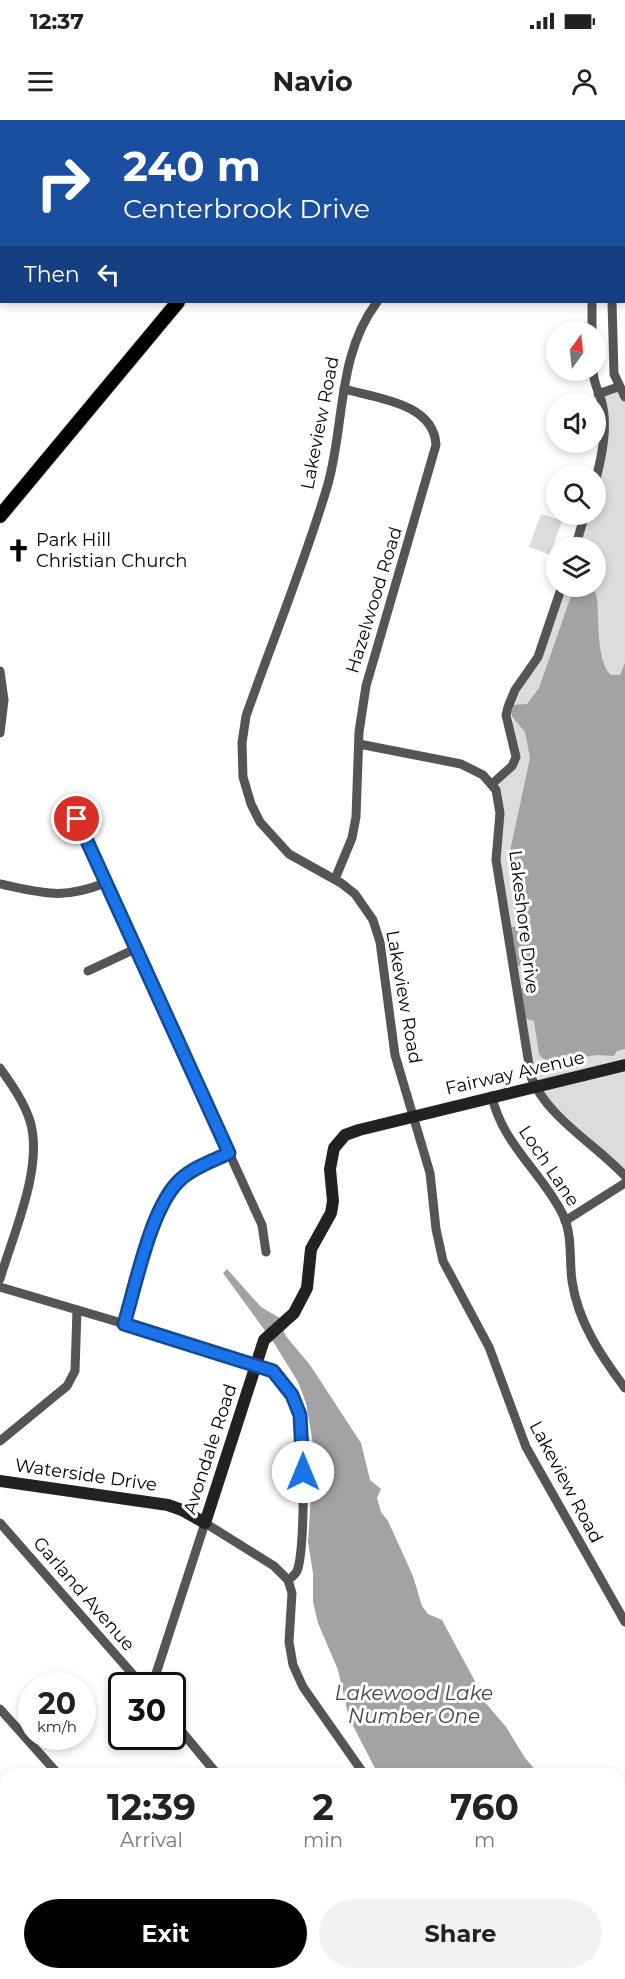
<!DOCTYPE html>
<html lang="en">
<head>
<meta charset="utf-8">
<style>
  body { margin:0; font-family:Montserrat,sans-serif; background:#f2f2f2; color:#222; height:100vh; display:flex; flex-direction:column; font-size:22px; white-space:nowrap }
  * { box-sizing:border-box; margin:0 }
  p { font-size:20px; color:#767676 }
  .icon { flex:none; width:33px; height:33px; fill:none; stroke:currentColor; stroke-width:2; stroke-linecap:round; stroke-linejoin:round }
  .map { position:relative; flex:1; overflow:hidden }
  .details { position:absolute; left:0px; top:1648px; width:626px; height:212px; display:flex; flex-direction:column; background:#fff; border-radius:18px 18px 0 0; box-shadow:0 3px 9px #0003 }
  .details>* { flex:none }
  .hud { position:absolute; left:0px; top:0px; width:626px; height:183px; box-shadow:0 3px 9px #0003; background:#1a4fa0; color:#fff; overflow:hidden }
  .needle { width:39px; rotate:15deg }
  .controls { position:absolute; left:546px; top:201px; display:grid; gap:12px }
  .controls a { display:grid; place-items:center; width:60px; height:60px; border-radius:50%; background:#fff; box-shadow:0 3px 9px #0003; font-size:30px }
  .speed { position:absolute; left:18px; top:1552px; display:flex; gap:12px; font-size:30px; font-weight:700; text-align:center }
  .speed>* { display:grid; place-content:center; width:78px; height:78px; border-radius:50%; background:#fff; box-shadow:0 3px 9px #0003; line-height:1 }
  .speed small { font-size:15px; font-weight:400 }
  .speed .limit { border:3px solid #111; border-radius:9px; background:#fff; color:#111 }
  .pin { position:absolute; display:grid; place-items:center; width:51px; height:51px; color:#fff; margin:-26px; border:3px solid #fff; border-radius:50%; box-shadow:0 2px 6px #0007 }
  .me { position:absolute; width:66px; margin:-33px; rotate:0deg; stroke-linejoin:round; filter:drop-shadow(0 0 4px #0008) }
  .turn { display:flex; align-items:center; gap:21px; height:126px; padding:0 24px; font-size:27px }
  .turn .icon { width:78px; height:78px; stroke-width:2.5 }
  .turn b { display:block; font-size:42px; line-height:51px }
  .then { display:flex; align-items:center; height:57px; padding:0 24px; background:#0003; gap:12px; font-size:22px }
  .eta { display:flex; justify-content:space-evenly; align-items:center; height:102px; text-align:center }
  .eta b { font-size:36px; font-weight:700; line-height:42px }
  .button { display:flex; gap:12px; margin-top:auto; padding:12px 24px }
  .button a { flex:1; height:69px; border-radius:36px; background:#000; color:#fff; font-size:24px; font-weight:700; line-height:69px; text-align:center }
  .button a+a { background:#f2f2f2; color:#222 }
  .status { display:flex; justify-content:space-between; align-items:center; height:42px; padding:0 30px; background:#fff; direction:ltr }
  .status svg { height:16px; fill:currentColor }
  header { display:flex; justify-content:space-between; align-items:center; height:78px; padding:0 24px; background:#fff; font-size:27px; font-weight:700 }
  .map>svg:first-child { display:block }
</style>
</head>
<body>
<div class="status"><b>12:37</b><svg viewBox="0 0 49 12"><path d="M0 12V9h3v3zM5 12V6h3v6zM10 12V3h3v9zM15 12V0h3v12zM26 1h20v11H26zM47 4h2v5h-2z"/></svg></div>
<header><svg class="icon" aria-label="menu" viewBox="0 0 24 24"><path d="M4 6h16M4 12h16M4 18h16"/></svg>Navio<svg class="icon" aria-label="person" viewBox="0 0 24 24"><circle cx="12" cy="8" r="4"/><path d="M4 21q1-7 8-7t8 7"/></svg></header>
<div class="map">
<svg width="625" height="1859" viewBox="0 0 625 1859">
  <rect width="100%" height="100%" fill="#fff"/>
  <g fill="#dcdcdc">
    <polygon points="618,267 625,277 625,1057 559,994 534,964 497,716 492,664 512,646 516,632 511,588 531,551 562,467 596,466 596,428 574,427 584,395 596,394 595,356 603,332 598,274"/>
    <polygon points="541,394 562,401 550,435 529,427"/>
  </g>
  <g fill="#a3a3a3">
    <path d="M587 467 595 472 597 478C599 497 596 543 611 555H620L625 543V929L617 931 614 936 598 935 546 942 539 934 534 901 524 898 520 869 528 867 523 847 515 844 511 807 519 806 514 788V753L509 736 530 638 525 612 511 595 513 585 527 584 539 568 571 476 578 468Z"/>
    <polygon points="227,1149 261,1187 280,1198 285,1215 310,1245 361,1323 370,1360 381,1369 377,1378 381,1392 388,1401 413,1456 422,1486 428,1494 442,1500 477,1565 478,1574 506,1607 525,1638 539,1654 378,1654 349,1598 338,1550 318,1503 313,1482 313,1453 308,1422 314,1330 306,1283 298,1262 274,1223 223,1153"/>
    <polygon points="620,1741 625,1745 625,1859 522,1859 518,1854 620,1854"/>
  </g>
  <g fill="none" stroke-linecap="round" stroke-linejoin="round">
    <defs>
      <g id="primary">
        <polyline points="545,0 547,2"/>
        <polyline points="274,2 274,0"/>
        <polyline points="624,59 625,59"/>
        <polyline points="0,396 178,182"/>
      </g>
    </defs>
    <use href="#primary" stroke="#dbdbdb" stroke-width="16"/>
    <g stroke="#555" stroke-width="9">
      <polyline points="46,2 47,0"/>
      <polyline points="409,2 409,0"/>
      <polyline points="495,2 495,0"/>
      <path d="M377 182C337 235 345 303 328 364 305 442 273 519 246 596L242 623 243 657 251 684 260 702 289 734 341 763 355 774 373 800 380 822 395 935 430 1053 436 1109 443 1141 489 1227 526 1327 625 1502"/>
      <polyline points="592,182 592,212"/>
      <polyline points="612,182 614,254 625,277"/>
      <path d="M593 250C593 263 599 271 602 283 608 307 602 335 596 359"/>
      <polyline points="598,274 618,267"/>
      <polyline points="575,428 585,394"/>
      <polyline points="0,551 4,580 0,613"/>
      <path d="M359 624 461 644 483 655 496 670 500 693 496 740 531 957C547 997 595 1024 625 1056"/>
      <polyline points="492,664 512,646 516,637 506,595 508,587 515,570 538,537 562,466"/>
      <polyline points="77,699 262,1105 266,1132"/>
      <path d="M335 759 352 718 356 697 359 612 366 566 436 325C434 283 376 278 344 269"/>
      <path d="M0 764C44 773 62 780 105 763"/>
      <polyline points="88,851 135,829"/>
      <path d="M0 948C12 965 24 982 30 1001 44 1047 13 1114 0 1159"/>
      <path d="M492 976C501 1022 542 1053 562 1093 573 1113 569 1140 572 1161 578 1202 601 1236 625 1268"/>
      <polyline points="565,1101 625,1063"/>
      <path d="M0 1167 240 1238C267 1247 282 1253 295 1281 305 1303 306 1430 297 1451 295 1455 291 1458 288 1460"/>
      <path d="M124 1204C136 1165 151 1086 181 1059 194 1047 213 1041 229 1033"/>
      <polyline points="0,1321 67,1266 75,1251 77,1190"/>
      <polyline points="0,1403 143,1566"/>
      <polyline points="152,1566 205,1403 274,1446 288,1460 292,1473 289,1522 293,1545 303,1567 364,1654"/>
      <polyline points="0,1589 58,1654"/>
      <polyline points="172,1600 217,1654"/>
      <polyline points="188,1854 191,1859"/>
      <polyline points="390,1854 394,1859"/>
      <polyline points="506,1854 511,1859"/>
      <polyline points="128,1859 129,1854"/>
    </g>
    <polyline stroke="#222" stroke-width="12" points="0,1361 168,1385 182,1390 205,1403 264,1220 294,1193 307,1168 311,1129 331,1093 333,1081 330,1049 334,1028 345,1015 359,1010 625,945"/>
    <use href="#primary" stroke="#000" stroke-width="14"/>
  </g>
  <g fill="none" stroke-linecap="round" stroke-linejoin="round">
    <defs>
      <path id="route" d="M77 699 229 1033C213 1041 194 1047 181 1059 151 1085 136 1165 124 1204L273 1251 292 1275 300 1295 303 1352"/>
    </defs>
    <use href="#route" stroke="#114b97" stroke-width="15"/>
    <use href="#route" stroke="#1a73e8" stroke-width="10"/>
  </g>
  <defs>
    <symbol id="church-bare" viewBox="-9 -9 18 18"><path d="M-1.2-6h2.4v3.5h3.3v2.4h-3.3V6h-2.4V-.1h-3.3v-2.4h3.3Z" fill="#000" stroke="#fff" stroke-width="2.5" paint-order="stroke"/></symbol>
  </defs>
  <g fill-rule="evenodd">
    <use href="#church-bare" x="2" y="414" width="33" height="33"/>
  </g>
  <g text-anchor="middle" dominant-baseline="central" stroke-width="6" stroke-linejoin="round" paint-order="stroke">
    <g font-size="18" fill="#000" stroke="#fff">
      <text transform="translate(320 303) rotate(-79)">Lakeview Road</text>
      <text transform="translate(374 480) rotate(-73)">Hazelwood Road</text>
      <text transform="translate(524 802) rotate(83)">Lakeshore Drive</text>
      <text transform="translate(404 877) rotate(80)">Lakeview Road</text>
      <text transform="translate(515 953) rotate(-13)">Fairway Avenue</text>
      <text transform="translate(549 1046) rotate(56)">Loch Lane</text>
      <text transform="translate(210 1329) rotate(-72)">Avondale Road</text>
      <text transform="translate(86 1355) rotate(8)">Waterside Drive</text>
      <text transform="translate(566 1362) rotate(62)">Lakeview Road</text>
      <text transform="translate(84 1474) rotate(49)">Garland Avenue</text>
    </g>
    <g font-size="18" fill="#000" stroke="#fff" text-anchor="start">
      <text x="36" y="420">Park Hill<tspan x="36" dy="21">Christian Church</tspan></text>
    </g>
    <g font-size="20" font-style="italic" fill="#444" stroke="#fff">
      <text x="414" y="1573">Lakewood Lake<tspan x="414" dy="23">Number One</tspan></text>
    </g>
  </g>
</svg>
<div class="controls">
<a><svg class="needle" viewBox="-14 -14 28 28"><path d="M0-13l5 13h-10z" fill="#e53935"/><path d="M0 13l5-13h-10z" fill="#767676"/></svg></a>
<a><svg class="icon" aria-label="sound" viewBox="0 0 24 24"><path d="M4 9h4l5-4v14l-5-4H4zM17 9q2 3 0 6"/></svg></a>
<a><svg class="icon" aria-label="search" viewBox="0 0 24 24"><circle cx="10" cy="10" r="6"/><path d="M15 15l6 6"/></svg></a>
<a><svg class="icon" aria-label="layers" viewBox="0 0 24 24"><path d="M12 4l9 5-9 5-9-5zM3 14l9 5 9-5"/></svg></a>
</div>
<div class="speed"><div>20<small>km/h</small></div><div class="limit">30</div></div>
<div class="pin" style="left:77px;top:699px;background:#d93025"><svg class="icon" aria-label="arrive" viewBox="0 0 24 24"><path d="M6 21V4h12l-3 4 3 4H6"/></svg></div>
<svg class="me" style="left:303px;top:1352px" viewBox="-20 -20 40 40"><circle r="19" fill="#fff"/><path d="M0-13L10 11 0 6-10 11z" fill="#1a73e8"/></svg>
<div class="hud">
<div class="turn"><svg class="icon" aria-label="right" viewBox="0 0 24 24"><path d="M7 20v-9h11M14 6l5 5-5 5"/></svg><div><b>240 m</b>Centerbrook Drive</div></div>
<div class="then">Then<svg class="icon" aria-label="left" viewBox="0 0 24 24"><path d="M17 20v-9H6M10 6l-5 5 5 5"/></svg></div>
</div>
<section class="details">
<div class="eta">
<div><b>12:39</b><p>Arrival</p></div>
<div><b>2</b><p>min</p></div>
<div><b>760</b><p>m</p></div>
</div>
<div class="button"><a>Exit</a><a>Share</a></div>
</section>
</div>
</body>
</html>
